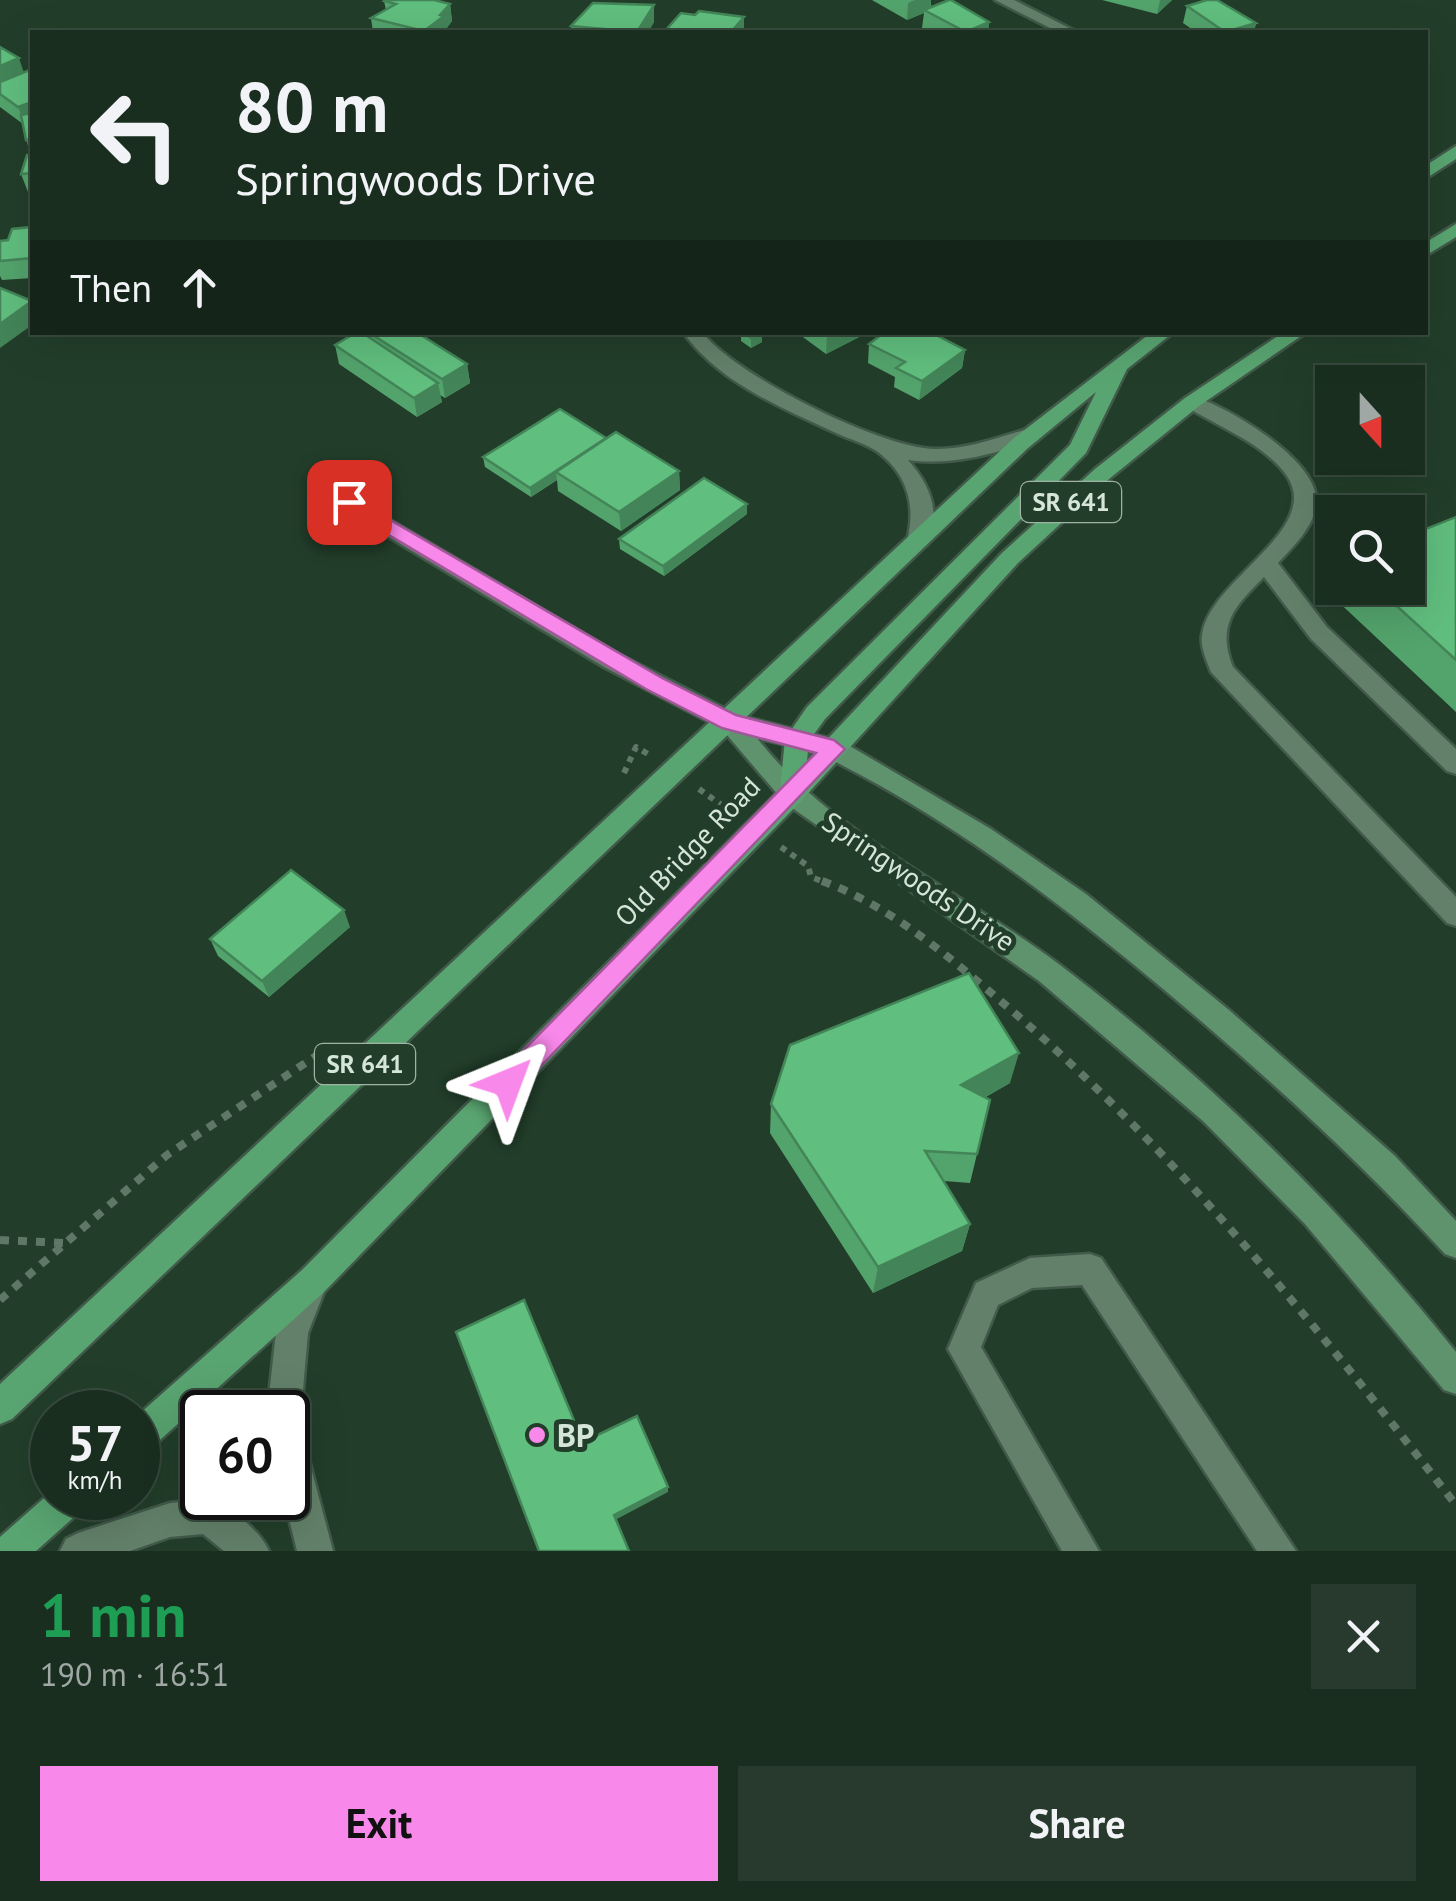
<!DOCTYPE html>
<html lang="en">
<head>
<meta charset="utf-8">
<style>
  body { margin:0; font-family:"PT Sans",sans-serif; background:#273a2d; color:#f1f3f6; height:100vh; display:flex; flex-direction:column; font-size:38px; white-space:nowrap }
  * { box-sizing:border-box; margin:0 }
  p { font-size:32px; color:#9fa8a5 }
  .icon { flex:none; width:55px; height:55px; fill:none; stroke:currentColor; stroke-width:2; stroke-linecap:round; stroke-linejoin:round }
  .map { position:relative; height:1551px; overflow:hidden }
  .drawer { display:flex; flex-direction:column; background:#1a2e20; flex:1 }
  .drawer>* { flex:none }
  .hud { position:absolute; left:30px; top:30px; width:1398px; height:305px; border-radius:0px; box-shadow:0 10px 40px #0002,0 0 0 2px #384a3e; background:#1a2e20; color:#f1f3f6; overflow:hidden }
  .needle { width:65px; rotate:159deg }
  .fabs { position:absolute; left:1315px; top:365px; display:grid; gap:20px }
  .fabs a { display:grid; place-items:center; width:110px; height:110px; border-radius:0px; background:#1a2e20; box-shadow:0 10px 40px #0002,0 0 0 2px #384a3e; font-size:50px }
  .speed { position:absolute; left:30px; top:1390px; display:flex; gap:20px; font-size:50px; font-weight:700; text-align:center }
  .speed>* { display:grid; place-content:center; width:130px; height:130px; border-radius:50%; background:#1a2e20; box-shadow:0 10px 40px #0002,0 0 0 2px #384a3e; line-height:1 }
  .speed small { font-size:25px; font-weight:400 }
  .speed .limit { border:5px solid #111; border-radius:15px; background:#fff; color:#111 }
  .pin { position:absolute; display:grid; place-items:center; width:85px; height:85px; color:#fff; margin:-42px; border-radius:20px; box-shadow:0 5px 15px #0006 }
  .me { position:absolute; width:110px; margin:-55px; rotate:44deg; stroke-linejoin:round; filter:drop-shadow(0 0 8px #0008) }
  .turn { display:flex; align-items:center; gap:35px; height:210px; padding:0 40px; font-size:45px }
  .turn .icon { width:130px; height:130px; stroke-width:2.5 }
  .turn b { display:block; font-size:70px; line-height:85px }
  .then { display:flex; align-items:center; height:95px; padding:0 40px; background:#0003; gap:20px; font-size:38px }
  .round { display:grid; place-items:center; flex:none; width:105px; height:105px; border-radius:0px; background:#273a2d }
  .summary { display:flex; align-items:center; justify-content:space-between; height:170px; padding:0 40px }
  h1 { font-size:60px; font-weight:600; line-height:75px; color:#1e9e55 }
  .action { display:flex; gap:20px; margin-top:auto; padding:20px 40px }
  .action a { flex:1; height:115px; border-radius:0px; background:#f888ea; color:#111; font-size:40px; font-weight:600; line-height:115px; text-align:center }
  .action a+a { background:#273a2d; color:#f1f3f6 }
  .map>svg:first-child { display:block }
</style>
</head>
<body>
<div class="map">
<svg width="1456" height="1551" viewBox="0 0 1456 1551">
  <rect width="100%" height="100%" fill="#223e2a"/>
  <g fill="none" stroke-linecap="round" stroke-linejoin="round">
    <defs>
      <g id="lane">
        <path d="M1192 396C1227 406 1312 457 1316 497 1319 522 1294 546 1278 563L1327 627 1456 749V774L1447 771 1311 639 1264 577C1235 606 1216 625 1233 667L1456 897V926L1447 923 1211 672C1207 661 1200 647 1202 635 1209 580 1323 530 1287 476 1265 444 1217 426 1185 406V398Z"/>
        <polygon points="349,496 620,655 739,716 742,722 739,728 721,728 604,667 341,508 338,503 341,498"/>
        <polygon points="1090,1254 1101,1258 1296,1551 1257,1551 1082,1285 1032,1288 998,1305 981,1347 1099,1551 1062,1551 948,1349 976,1283 1030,1258"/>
      </g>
      <g id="street">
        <polygon points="995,0 1014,0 1077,32 1058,32"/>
        <path d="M683 332H702C735 375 878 447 933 449 967 450 999 437 1031 428L1041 435 1038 440C995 453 955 466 908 460 931 486 942 514 926 546H910L907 541C916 506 908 475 878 452 867 444 849 439 836 433 782 408 718 382 683 332Z"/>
        <polygon points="310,1271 321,1276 326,1287 308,1333 301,1412 296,1424 288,1427 288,1412 267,1412 276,1333 299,1276"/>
        <polygon points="288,1428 300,1433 305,1445 333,1551 297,1551 284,1498 288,1498"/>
        <path d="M209 1499C231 1508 259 1529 269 1551H224L203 1534 170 1537 130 1551H60L66 1539 78 1533 170 1503Z"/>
      </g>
      <path id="secondary" d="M730 713 843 742 991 829 1086 894 1229 1010 1395 1156 1456 1221V1258L1445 1254C1357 1158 1261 1071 1162 988 1059 902 950 819 830 759 809 748 780 744 757 738 834 837 961 890 1060 965 1207 1077 1340 1207 1456 1352V1394L1444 1390 1305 1224 1203 1121 1039 981 785 803 721 728 718 722 721 716Z"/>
      <g id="primary">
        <polygon points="1456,146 1456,159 1425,179 1425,166"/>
        <polygon points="1456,224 1456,237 1425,256 1425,243"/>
        <polygon points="1152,332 1174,332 1127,369 1086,453 825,719 809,741 807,761 1002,553 1095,469 1185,398 1284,332 1307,332 1199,406 1109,479 1018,563 801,801 324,1292 150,1449 138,1454 138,1415 302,1270 780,790 785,739 807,707 1070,445 1096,392 1028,448 12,1419 0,1424 0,1384 1014,438"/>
        <polygon points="52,1491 52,1498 87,1498 82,1510 36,1551 0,1551 0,1537"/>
      </g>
    </defs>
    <use href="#lane" stroke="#415a4a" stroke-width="5"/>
    <use href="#street" stroke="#415a4a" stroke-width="5"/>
    <use href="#secondary" stroke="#415a4a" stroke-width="5"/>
    <use href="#primary" stroke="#415a4a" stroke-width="5"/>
    <g stroke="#5f7766" stroke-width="6" stroke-dasharray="6 6" stroke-linecap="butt">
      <polyline points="624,773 636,747 648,754"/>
      <polyline points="699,789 730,811"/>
      <polyline points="781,847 808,866 811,877 829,884"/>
    </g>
    <g stroke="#5f7766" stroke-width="8" stroke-dasharray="9 9" stroke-linecap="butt">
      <path d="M822 881C893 907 954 961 1010 1009 1179 1155 1319 1329 1456 1505"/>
      <polyline points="0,1240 64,1243"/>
      <polyline points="0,1300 167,1155 319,1054"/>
    </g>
    <use href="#lane" fill="#63816a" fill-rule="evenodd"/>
    <use href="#street" fill="#63816a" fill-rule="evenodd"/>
    <use href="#secondary" fill="#5e936e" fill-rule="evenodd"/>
    <use href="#primary" fill="#59a571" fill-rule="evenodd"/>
  </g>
  <g fill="#53a36c">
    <polygon points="872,0 931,0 931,8 989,22 988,32 931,32 922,28 924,13 907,20"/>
    <polygon points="1102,0 1172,0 1157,14"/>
    <polygon points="384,1 450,4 452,21 446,29 446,32 373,32 371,18 386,10"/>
    <polygon points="1187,6 1256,23 1254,32 1196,32 1183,23"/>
    <polygon points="654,22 648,32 572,32 571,26"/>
    <polygon points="0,47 24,72 32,69 32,192 28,192 21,174 32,155 23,124 0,107"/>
    <polygon points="32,227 32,278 2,280 0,276 0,241 8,240"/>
    <polygon points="363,332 416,332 467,364 470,383 445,398 440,395 442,402 417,417 339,364 335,345 364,334"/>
    <polygon points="741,332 762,332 762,342 751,348 741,341"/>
    <polygon points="796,332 869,332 826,354"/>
    <polygon points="869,344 965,350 962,368 919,400 894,387 895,377 868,363"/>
    <polygon points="606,438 679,471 680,490 621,531 558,491 557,480 531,497 485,467 483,457"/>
    <polygon points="747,504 747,514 664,576 620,549 619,539"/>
    <polygon points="1456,517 1456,712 1332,596 1336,588 1408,588"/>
    <polygon points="350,927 269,997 218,956 210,939"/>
    <polygon points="1010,1083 984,1098 977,1154 970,1183 944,1181 970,1224 962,1251 873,1293 770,1133 771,1104"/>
  </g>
  <g fill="#438558">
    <polygon points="915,0 931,0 930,10 924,10 924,13 907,20 908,3"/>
    <polygon points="1160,0 1172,0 1157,14"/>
    <polygon points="450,4 452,21 446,29 446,32 424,32"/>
    <polygon points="654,5 654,22 648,32 637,32"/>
    <polygon points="744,17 744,32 731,32"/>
    <polygon points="989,22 988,32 966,32"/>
    <polygon points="1256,23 1254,32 1228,32"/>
    <polygon points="19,58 25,76 0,86 0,66"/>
    <polygon points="32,102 32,122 25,125 18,107"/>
    <polygon points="32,139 32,158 26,140"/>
    <polygon points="32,301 32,325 0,348 0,324"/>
    <polygon points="762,332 762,342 751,348 751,338"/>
    <polygon points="833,332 869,332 826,354 827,335"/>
    <polygon points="965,350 962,368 919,400 922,381"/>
    <polygon points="467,364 470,383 445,398 442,379"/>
    <polygon points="438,383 442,402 417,417 414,398"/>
    <polygon points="606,438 556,472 557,480 531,497 530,488"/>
    <polygon points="679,471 680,490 621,531 619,512"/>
    <polygon points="747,504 747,514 664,576 663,566"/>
    <polygon points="344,910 350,927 269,997 262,981"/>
    <polygon points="1019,1053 1010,1083 953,1115 961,1085"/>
    <polygon points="970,1224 962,1251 873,1293 878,1267"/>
    <polygon points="668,1487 668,1492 615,1520 614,1515"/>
  </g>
  <g fill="#60be7e" stroke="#438558" stroke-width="2.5">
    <polygon points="385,0 434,0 450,4 440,15 444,16 424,31 371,18 396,4 384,1"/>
    <polygon points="949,0 951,0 989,22 966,32 924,10"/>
    <polygon points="1207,0 1217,0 1256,23 1225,32 1187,6"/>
    <polygon points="593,3 654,5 637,32 571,26"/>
    <polygon points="699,11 744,17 731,32 664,32 681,13 695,15"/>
    <polygon points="0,47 19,58 0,66"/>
    <polygon points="32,69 32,102 18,107 0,94 0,82"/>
    <polygon points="32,113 32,139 26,140 21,115"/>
    <polygon points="27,155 32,155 32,173 21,174"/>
    <polygon points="32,227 32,258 0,261 0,241 8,240 12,229"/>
    <polygon points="0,288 32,301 0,324"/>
    <polygon points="357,332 361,332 438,383 414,398 335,345"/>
    <polygon points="368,332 416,332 467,364 442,379"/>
    <polygon points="742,332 762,332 751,338"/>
    <polygon points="885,332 930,332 965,350 922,381 896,368 905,362 869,344"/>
    <polygon points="560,409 606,438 530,488 483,457"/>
    <polygon points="616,432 679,471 619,512 556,472"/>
    <polygon points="704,478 747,504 663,566 619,539"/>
    <polygon points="1456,517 1456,660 1377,588 1408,588 1408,536"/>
    <polygon points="291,870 344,910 262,981 210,939"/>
    <polygon points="969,973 1019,1053 961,1085 990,1100 977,1154 925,1151 970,1224 878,1267 771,1104 790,1045"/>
    <polygon points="524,1300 583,1442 637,1416 668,1487 614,1515 629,1551 539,1551 456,1332"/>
  </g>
  <polygon fill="#f888ea" stroke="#a15898" stroke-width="2.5" points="349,496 662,678 736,715 834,740 845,749 517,1091 508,1095 499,1091 495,1083 499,1075 816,753 722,728 646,689 342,507 342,498"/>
  <circle fill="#f888ea" stroke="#223e2a" stroke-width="4" cx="537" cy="1435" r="10"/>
  <g text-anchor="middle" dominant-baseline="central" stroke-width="10" stroke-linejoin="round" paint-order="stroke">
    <g fill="#223e2a" stroke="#9fb4a4" stroke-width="2.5">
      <rect x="1021" y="482" width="100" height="40" rx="8"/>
      <rect x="315" y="1044" width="100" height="40" rx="8"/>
    </g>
    <g font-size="25" font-weight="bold" fill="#d5e6d9">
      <text x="1071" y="502">SR 641</text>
      <text x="365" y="1064">SR 641</text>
    </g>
    <g font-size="28" fill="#d5e6d9" stroke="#223e2a">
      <text transform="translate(687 851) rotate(-46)">Old Bridge Road</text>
      <text transform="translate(919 881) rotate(34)">Springwoods Drive</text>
    </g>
    <g font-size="32" font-weight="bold" fill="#d5e6d9" stroke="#223e2a" text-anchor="start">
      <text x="557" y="1435">BP</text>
    </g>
  </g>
</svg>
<div class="fabs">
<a><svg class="needle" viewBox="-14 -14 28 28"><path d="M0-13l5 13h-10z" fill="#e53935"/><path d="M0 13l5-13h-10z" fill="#9fa8a5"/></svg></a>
<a><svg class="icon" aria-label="search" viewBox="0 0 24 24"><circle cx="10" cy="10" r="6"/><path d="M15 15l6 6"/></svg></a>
</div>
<div class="speed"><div>57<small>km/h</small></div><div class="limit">60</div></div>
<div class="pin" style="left:349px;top:502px;background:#d93025"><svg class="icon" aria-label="arrive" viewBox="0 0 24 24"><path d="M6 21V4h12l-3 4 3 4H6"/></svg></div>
<svg class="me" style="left:508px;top:1083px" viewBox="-20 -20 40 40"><path d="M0-17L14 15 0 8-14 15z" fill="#f888ea" stroke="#fff" stroke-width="4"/></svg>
<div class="hud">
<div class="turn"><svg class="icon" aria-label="left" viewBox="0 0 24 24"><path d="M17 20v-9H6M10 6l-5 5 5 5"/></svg><div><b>80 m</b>Springwoods Drive</div></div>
<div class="then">Then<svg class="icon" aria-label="ahead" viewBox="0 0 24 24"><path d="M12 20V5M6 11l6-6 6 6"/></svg></div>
</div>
</div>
<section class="drawer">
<div class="summary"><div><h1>1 min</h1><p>190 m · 16:51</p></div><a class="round"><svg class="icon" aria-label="close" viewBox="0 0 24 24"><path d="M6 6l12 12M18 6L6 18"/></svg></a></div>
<div class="action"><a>Exit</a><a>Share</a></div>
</section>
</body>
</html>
